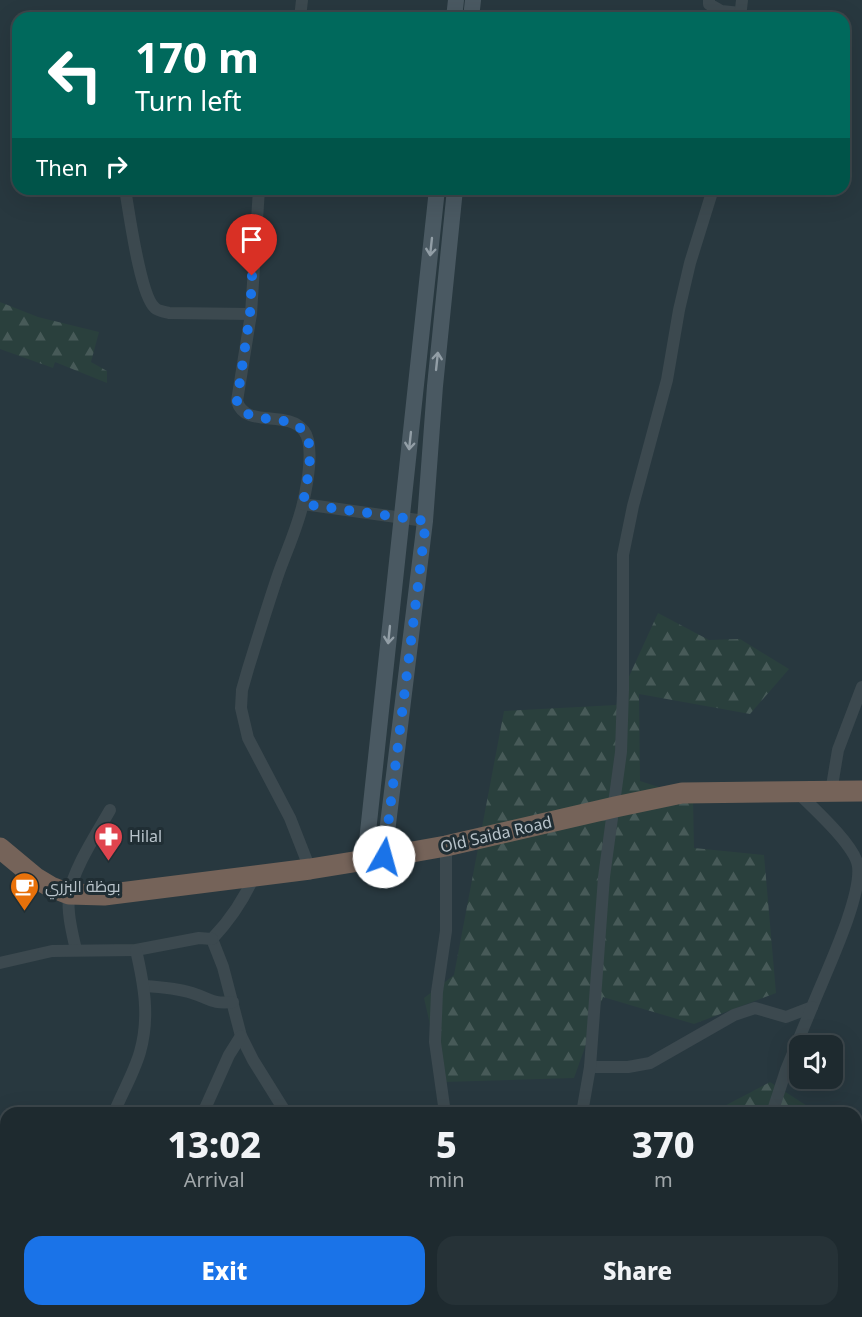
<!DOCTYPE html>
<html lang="en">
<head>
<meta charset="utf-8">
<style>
  body { margin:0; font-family:"Noto Sans",Cairo,sans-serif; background:#263237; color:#f1f3f6; height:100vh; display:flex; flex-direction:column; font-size:22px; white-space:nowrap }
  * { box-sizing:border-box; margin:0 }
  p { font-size:20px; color:#a1a7aa }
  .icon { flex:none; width:33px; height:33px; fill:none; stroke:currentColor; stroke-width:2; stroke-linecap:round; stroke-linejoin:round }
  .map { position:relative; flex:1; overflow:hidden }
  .side { position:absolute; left:0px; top:1107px; width:862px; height:210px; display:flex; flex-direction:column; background:#1e2a2f; border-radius:18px 18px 0 0; box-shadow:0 6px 24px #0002,0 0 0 2px #3c464b }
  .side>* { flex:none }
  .top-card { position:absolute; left:12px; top:12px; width:838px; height:183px; border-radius:18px; box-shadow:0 6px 24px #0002,0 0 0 2px #3c464b; background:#00695c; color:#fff; overflow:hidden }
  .tools { position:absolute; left:789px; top:1035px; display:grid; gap:12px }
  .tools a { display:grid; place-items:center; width:54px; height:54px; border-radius:12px; background:#1e2a2f; box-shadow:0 6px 24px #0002,0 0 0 2px #3c464b; font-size:30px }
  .pin { position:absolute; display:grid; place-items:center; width:51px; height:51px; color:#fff; margin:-62px -26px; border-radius:50% 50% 50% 0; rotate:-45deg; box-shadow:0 0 6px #0007 }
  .pin .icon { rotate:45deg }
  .me { position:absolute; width:66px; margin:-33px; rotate:7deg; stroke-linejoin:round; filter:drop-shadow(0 0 4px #0008) }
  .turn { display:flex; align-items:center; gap:21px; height:126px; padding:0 24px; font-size:27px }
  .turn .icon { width:78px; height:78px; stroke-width:2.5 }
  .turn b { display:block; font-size:42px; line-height:51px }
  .then { display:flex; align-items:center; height:57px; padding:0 24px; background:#0003; gap:12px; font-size:22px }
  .eta { display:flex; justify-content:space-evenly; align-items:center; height:102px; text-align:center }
  .eta b { font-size:36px; font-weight:800; line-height:42px }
  .action { display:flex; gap:12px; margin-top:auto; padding:12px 24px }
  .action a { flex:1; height:69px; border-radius:18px; background:#1a73e8; color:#fff; font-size:24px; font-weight:800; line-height:69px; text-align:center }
  .action a+a { background:#263237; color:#f1f3f6 }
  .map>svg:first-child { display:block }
</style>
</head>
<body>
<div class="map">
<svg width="862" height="1317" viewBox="0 0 862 1317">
  <defs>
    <pattern id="forest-firs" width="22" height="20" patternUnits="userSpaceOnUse" patternTransform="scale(1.5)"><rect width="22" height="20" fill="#2a403d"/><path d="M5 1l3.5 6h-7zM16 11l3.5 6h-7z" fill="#475a58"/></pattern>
  </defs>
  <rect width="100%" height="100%" fill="#28383f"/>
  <g fill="url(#forest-firs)">
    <polygon points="0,302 38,317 99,332 91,362 107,371 107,383 55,362 53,368 0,349"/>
    <polygon points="658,613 709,640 740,639 789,669 750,714 639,694 640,781 693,798 694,848 764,855 776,993 694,1024 603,997 574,1078 443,1082 424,998 454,975 504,711 616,705"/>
    <polygon points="770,1082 818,1113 711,1113"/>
    <polygon points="857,1138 862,1142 862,1226 857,1223"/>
    <polygon points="567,1311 725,1311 777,1317 569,1317"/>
  </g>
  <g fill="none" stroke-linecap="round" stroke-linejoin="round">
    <g stroke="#3c494f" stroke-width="12">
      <polyline points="709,0 709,4 721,11 741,13"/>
      <polyline points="300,18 302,0"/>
      <polyline points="740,18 742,0"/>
      <path d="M125 189C129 211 140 296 155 308 158 311 165 312 169 313L251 314"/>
      <path d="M259 189 251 314 237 401C245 429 287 409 304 431 315 445 307 486 303 503 298 526 287 550 279 572 268 604 258 637 248 669L242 690 241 708 248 738 290 818 310 869"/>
      <polyline points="303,504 425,521"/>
      <polyline points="831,792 838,750 862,687"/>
      <polyline points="212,939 223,967 241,1036 253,1060 286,1113"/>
      <path d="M212 939C231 919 244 900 255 874"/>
      <path d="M76 950C72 932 67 913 69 895 73 869 97 833 110 810"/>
      <polyline points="0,963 52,951 136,950 199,938 212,939"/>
      <path d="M144 986C161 987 176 988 192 993 211 999 211 1004 233 1002"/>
      <path d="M590 1067H628L650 1063 734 1015 755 1008 786 1017 812 1007C825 974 862 898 858 866 855 845 811 806 796 791"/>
      <path d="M114 1113C122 1093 134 1073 140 1052 150 1017 144 985 136 950"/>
      <polyline points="203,1113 229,1055 241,1036"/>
      <polyline points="445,1113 435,1042 437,992 446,931 446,846"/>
      <polyline points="582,1113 590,1067 604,877 621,752 623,690 623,555 633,506 667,380 679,310 690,263 713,189"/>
      <polyline points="772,1113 786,1070 812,1007"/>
      <polyline points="793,1311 801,1317"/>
      <polyline points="838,1311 862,1312"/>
      <polyline points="209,1317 213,1311"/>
      <polyline points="270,1317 277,1311"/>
      <polyline points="468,1317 468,1311"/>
      <polyline points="575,1317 582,1311"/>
    </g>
    <g stroke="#4a5962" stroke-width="16">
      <polyline points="454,18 456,0"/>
      <polyline points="471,18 473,0"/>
      <polyline points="384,857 425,521 435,386 455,189"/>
      <polyline points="365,860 437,189"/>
    </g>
    <polyline stroke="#756359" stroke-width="21" points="0,848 36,878 51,887 69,894 104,895 310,869 384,857 446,846 615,807 682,793 862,791"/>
  </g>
  <defs><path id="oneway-shaft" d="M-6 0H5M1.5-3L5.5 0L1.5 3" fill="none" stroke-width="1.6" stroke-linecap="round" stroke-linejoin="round" transform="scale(1.5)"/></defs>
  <g stroke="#929ea6">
    <use href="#oneway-shaft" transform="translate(431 247) rotate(96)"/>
    <use href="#oneway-shaft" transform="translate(437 361) rotate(-84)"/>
    <use href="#oneway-shaft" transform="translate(410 441) rotate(96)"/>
    <use href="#oneway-shaft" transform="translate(389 635) rotate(96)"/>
  </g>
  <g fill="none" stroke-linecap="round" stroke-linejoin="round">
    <path stroke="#1a73e8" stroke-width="10" stroke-dasharray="0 18" d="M252 276 250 314 237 401C246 432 302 405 309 444 312 463 306 485 303 504L426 521 384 857"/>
  </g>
  <defs>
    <symbol id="pharmacy-pin" viewBox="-11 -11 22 30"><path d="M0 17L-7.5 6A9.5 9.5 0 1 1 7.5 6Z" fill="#e0444e" stroke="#202e34"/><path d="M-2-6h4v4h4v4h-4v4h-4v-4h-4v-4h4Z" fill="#fff"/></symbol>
    <symbol id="cafe-pin" viewBox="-11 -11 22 30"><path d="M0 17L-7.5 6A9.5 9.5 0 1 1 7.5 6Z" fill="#e8710a" stroke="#202e34"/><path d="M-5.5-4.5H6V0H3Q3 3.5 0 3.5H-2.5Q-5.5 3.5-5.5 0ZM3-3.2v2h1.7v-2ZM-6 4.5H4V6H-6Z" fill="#fff"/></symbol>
  </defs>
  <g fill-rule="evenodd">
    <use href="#pharmacy-pin" x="92" y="820" width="33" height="45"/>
    <use href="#cafe-pin" x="8" y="870" width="33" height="45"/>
  </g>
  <g text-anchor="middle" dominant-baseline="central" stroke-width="6" stroke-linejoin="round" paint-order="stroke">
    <g font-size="16" fill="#b8c3ca" stroke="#202e34">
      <text transform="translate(496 834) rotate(-13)">Old Saida Road</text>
    </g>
    <g font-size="16" fill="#b8c3ca" stroke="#202e34" text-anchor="start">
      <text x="129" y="836">Hilal</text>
      <text x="45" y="886">بوظة البزري</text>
    </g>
  </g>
</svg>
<div class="tools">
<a><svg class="icon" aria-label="sound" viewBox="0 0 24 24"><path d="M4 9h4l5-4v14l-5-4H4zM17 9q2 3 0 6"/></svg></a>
</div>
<div class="pin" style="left:252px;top:276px;background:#d93025"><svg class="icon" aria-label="arrive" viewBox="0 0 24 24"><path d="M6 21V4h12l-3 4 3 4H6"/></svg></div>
<svg class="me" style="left:384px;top:857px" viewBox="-20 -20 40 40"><circle r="19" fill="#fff"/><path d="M0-13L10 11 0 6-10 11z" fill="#1a73e8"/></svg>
<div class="top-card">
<div class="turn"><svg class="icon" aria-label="left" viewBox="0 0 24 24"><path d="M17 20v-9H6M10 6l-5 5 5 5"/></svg><div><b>170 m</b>Turn left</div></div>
<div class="then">Then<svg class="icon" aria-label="right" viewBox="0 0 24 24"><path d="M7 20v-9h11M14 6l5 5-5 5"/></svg></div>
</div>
<section class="side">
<div class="eta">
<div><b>13:02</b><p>Arrival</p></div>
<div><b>5</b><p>min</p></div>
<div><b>370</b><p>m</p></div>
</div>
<div class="action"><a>Exit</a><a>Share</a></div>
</section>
</div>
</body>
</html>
